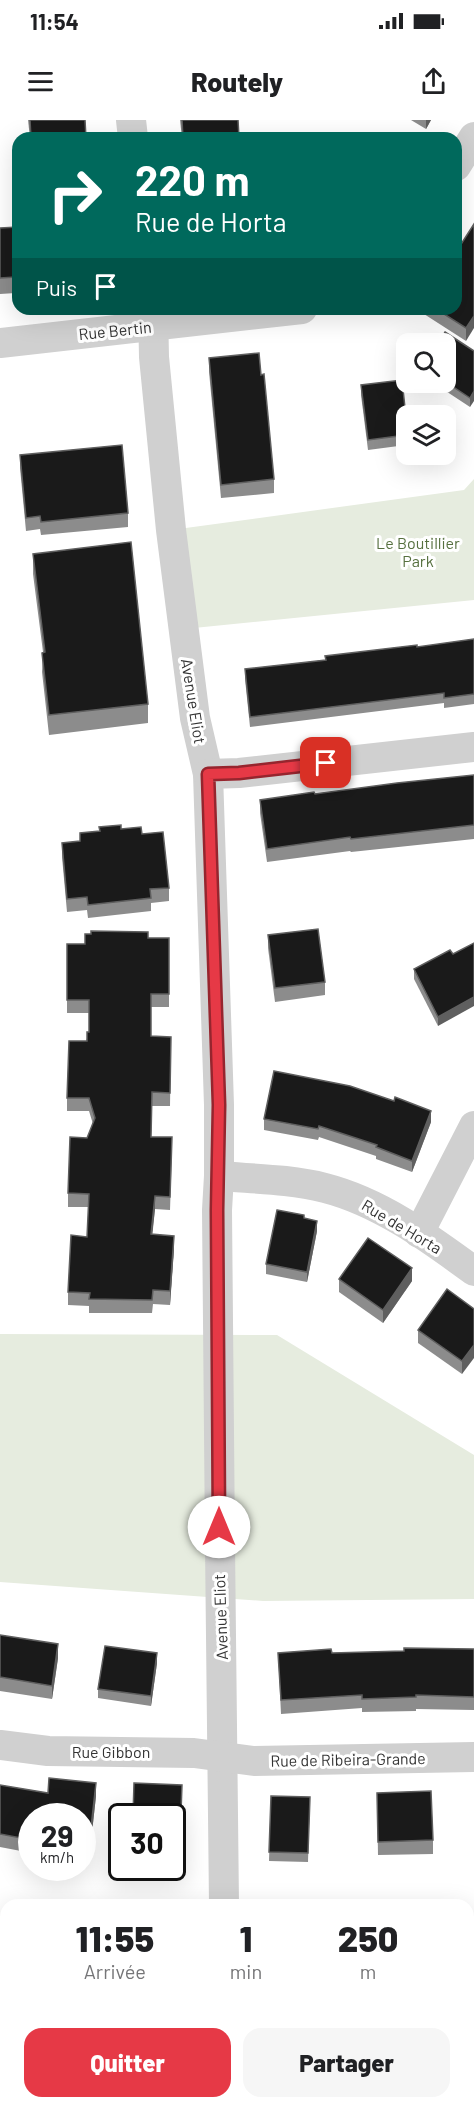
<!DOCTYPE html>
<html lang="fr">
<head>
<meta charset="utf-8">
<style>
  body { margin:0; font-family:Barlow,sans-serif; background:#f6f6f6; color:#202124; height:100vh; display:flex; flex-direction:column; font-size:22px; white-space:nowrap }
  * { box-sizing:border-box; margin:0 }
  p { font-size:20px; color:#757577 }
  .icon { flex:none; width:33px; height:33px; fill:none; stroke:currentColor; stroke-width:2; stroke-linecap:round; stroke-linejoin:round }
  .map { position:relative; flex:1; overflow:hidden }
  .side { position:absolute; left:0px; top:1779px; width:474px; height:210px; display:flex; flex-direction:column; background:#fff; border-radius:18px 18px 0 0; box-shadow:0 6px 24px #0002 }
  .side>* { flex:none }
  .top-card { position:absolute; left:12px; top:12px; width:450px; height:183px; border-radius:18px; box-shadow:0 6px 24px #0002; background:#00695c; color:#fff; overflow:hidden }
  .tools { position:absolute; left:396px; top:213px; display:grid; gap:12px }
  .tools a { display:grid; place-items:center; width:60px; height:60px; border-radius:12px; background:#fff; box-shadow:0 6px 24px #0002; font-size:30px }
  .speed { position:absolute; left:18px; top:1683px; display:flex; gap:12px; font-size:30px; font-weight:700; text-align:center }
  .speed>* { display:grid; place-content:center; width:78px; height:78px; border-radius:50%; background:#fff; box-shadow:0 6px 24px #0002; line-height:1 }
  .speed small { font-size:15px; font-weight:400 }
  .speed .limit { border:3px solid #111; border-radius:9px; background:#fff; color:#111 }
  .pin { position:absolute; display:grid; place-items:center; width:51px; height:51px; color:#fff; margin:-26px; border-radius:12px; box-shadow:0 3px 9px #0006 }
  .me { position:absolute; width:66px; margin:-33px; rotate:0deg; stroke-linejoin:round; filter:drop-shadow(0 0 4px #0008) }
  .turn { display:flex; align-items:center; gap:21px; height:126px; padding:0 24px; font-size:27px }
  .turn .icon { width:78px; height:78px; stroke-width:2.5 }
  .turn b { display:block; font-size:42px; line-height:51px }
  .then { display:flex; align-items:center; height:57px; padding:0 24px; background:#0003; gap:12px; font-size:22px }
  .eta { display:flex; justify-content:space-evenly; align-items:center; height:102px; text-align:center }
  .eta b { font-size:36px; font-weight:800; line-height:42px }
  .cta { display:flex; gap:12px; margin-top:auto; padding:12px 24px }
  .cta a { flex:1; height:69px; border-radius:18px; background:#e63946; color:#fff; font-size:24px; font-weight:800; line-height:69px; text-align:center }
  .cta a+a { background:#f6f6f6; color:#202124 }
  .status { display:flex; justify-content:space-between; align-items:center; height:42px; padding:0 30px; background:#fff; direction:ltr }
  .status svg { height:16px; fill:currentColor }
  header { display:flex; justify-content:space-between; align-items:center; height:78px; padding:0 24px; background:#fff; font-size:27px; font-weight:800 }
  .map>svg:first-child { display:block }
</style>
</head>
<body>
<div class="status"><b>11:54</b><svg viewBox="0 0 49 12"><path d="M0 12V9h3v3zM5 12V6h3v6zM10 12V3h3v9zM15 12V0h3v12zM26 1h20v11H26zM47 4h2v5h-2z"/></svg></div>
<header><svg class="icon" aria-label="menu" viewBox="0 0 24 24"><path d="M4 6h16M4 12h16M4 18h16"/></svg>Routely<svg class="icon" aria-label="share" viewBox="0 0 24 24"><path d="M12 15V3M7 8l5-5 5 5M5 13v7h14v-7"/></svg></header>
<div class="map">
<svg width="474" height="1989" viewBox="0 0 474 1989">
  <rect width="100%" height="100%" fill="#fff"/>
  <g fill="#e6ecdf">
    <polygon points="474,359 474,480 184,509 171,410 464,370"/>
    <polygon points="0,1214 277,1215 474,1335 474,1479 263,1481 0,1462"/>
  </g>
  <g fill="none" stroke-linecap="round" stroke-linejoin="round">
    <g stroke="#d0d0d0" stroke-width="30">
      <polyline points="131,0 133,18"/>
      <polyline points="456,46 474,17"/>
      <path d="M153 189 154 237 171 410 195 598 208 654 219 985V1056L217 1090C218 1322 222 1553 224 1785"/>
      <polyline points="0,223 302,189"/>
      <polyline points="208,654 239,653 474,627"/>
      <path d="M219 1056C255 1059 290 1059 325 1068 380 1082 429 1118 474 1151"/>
      <polyline points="419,1113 474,1006"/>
      <polyline points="0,1625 48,1631 194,1633 254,1641 474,1637"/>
      <polyline points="468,1901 474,1900"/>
      <polyline points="0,1914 6,1914"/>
      <polyline points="227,1983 227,1989"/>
    </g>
  </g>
  <g fill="#8c8c8c">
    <polygon points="28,0 85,0 86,18 30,18"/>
    <polygon points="180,0 238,0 239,18 182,18"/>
    <polygon points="411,0 431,0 426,9"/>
    <polygon points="474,104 466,221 424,194 424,189 456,189"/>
    <polygon points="18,107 18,168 16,168 16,173 0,174 0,108"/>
    <polygon points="474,231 470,287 432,262 446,262"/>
    <polygon points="209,238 274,359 274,373 221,378 209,252"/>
    <polygon points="361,265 406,297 406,325 368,330 361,275"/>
    <polygon points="20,335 128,393 128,407 41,415 40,409 26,411 20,348"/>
    <polygon points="33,434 148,584 148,603 49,615 42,552 43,532 33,454"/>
    <polygon points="474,519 474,584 444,588 444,583 250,607 245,559 245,549 325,540"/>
    <polygon points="474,655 474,719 351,732 350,731 267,742 260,693 260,680"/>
    <polygon points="121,709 142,714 169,768 169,781 151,783 151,791 88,798 87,790 67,792 62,737 62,723 80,721 80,713"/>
    <polygon points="268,815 325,862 325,875 275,882 268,828"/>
    <polygon points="148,818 169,818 169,887 151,887 151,916 171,917 170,986 152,986 151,1017 172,1031 170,1090 155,1089 152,1114 174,1129 170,1185 153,1184 152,1193 89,1193 89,1186 68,1185 68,1172 87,1117 89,1087 68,1087 68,1073 93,1004 89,991 67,991 67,978 89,912 89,893 67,893 67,824 85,824"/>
    <polygon points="453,834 438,906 414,859 414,849"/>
    <polygon points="264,999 431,1002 412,1052 376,1039 376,1036 319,1017 318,1020 264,1010"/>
    <polygon points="304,1099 317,1111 307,1162 266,1154 266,1144"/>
    <polygon points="339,1159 412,1161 383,1203 339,1172"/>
    <polygon points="474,1189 462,1254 418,1223 418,1210"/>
    <polygon points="0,1515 58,1538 52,1579 0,1571"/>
    <polygon points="474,1529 474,1590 416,1589 416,1591 362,1592 362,1588 281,1594 278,1533 332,1533"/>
    <polygon points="157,1543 151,1586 98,1578 98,1569"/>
    <polygon points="0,1665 48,1673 96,1676 90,1730 82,1729 82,1696 32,1696 32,1724 23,1723 21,1731 0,1727"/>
    <polygon points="182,1665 180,1733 172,1733 172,1696"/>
    <polygon points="377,1673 433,1720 433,1734 378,1735"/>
    <polygon points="271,1676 310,1677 308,1742 269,1741"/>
    <polygon points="0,1798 6,1798 6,1862 0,1863"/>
    <polygon points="468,1971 469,1989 414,1989 414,1983 468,1983"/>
  </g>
  <g fill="#5f5f5f">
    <polygon points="426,0 431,0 426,9"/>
    <polygon points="474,196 474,208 466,221 466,208"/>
    <polygon points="474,271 474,281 470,287 470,278"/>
    <polygon points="474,877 474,886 438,906 438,897"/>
    <polygon points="431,991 431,1002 412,1052 412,1041"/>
    <polygon points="155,1076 155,1089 151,1128 151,1114"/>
    <polygon points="317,1101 317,1111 307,1162 307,1152"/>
    <polygon points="174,1116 174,1129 170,1185 170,1171"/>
    <polygon points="412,1148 412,1161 383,1203 383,1190"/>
    <polygon points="474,1225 474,1238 462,1254 462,1241"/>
    <polygon points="58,1524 58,1538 52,1579 52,1566"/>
    <polygon points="157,1533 157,1543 151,1586 151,1576"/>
    <polygon points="96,1663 96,1676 90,1730 90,1716"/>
    <polygon points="23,1709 23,1723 21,1731 21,1718"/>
  </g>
  <g fill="#1a1a1a" stroke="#5f5f5f" stroke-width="1.5">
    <polygon points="30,0 85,0 86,18 31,18"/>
    <polygon points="182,0 238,0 239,18 183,18"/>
    <polygon points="359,13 366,18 356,18"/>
    <polygon points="474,104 474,196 466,208 436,189 456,189 456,132"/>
    <polygon points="18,107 18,152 16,152 16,157 0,158 0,108"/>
    <polygon points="445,212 474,231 474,271 470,278 446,262 446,224 438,224"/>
    <polygon points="259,233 261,255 264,254 274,359 221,365 209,238"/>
    <polygon points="402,260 406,297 406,315 368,320 361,265"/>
    <polygon points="122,325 128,393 41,402 40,396 26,398 20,335"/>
    <polygon points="131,422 148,584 49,595 42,533 45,532 33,434"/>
    <polygon points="474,519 474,574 444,578 444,573 250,597 245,549 326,540 325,536 417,525 417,527"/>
    <polygon points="474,655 474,705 351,719 350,717 267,729 260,680 314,672 315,674 397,663"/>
    <polygon points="121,705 121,709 141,707 142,714 163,712 169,768 150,769 151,778 88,785 87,777 67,779 62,723 80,721 80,713 100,711 99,707"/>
    <polygon points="318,809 325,862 275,868 268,815"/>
    <polygon points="91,811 148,812 148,818 169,818 169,874 151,874 151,916 171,917 170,973 152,972 151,1017 172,1017 170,1077 155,1076 151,1114 174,1116 170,1171 153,1170 152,1180 89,1179 90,1173 68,1172 71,1115 87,1117 89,1074 68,1073 70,1017 87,1018 95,998 89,978 67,978 69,921 87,921 87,912 89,912 89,880 67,880 67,824 85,824 85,814 91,814"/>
    <polygon points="474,823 474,877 438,897 414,849 450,830 453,834"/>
    <polygon points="274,951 350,966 394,981 395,977 431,991 412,1041 376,1027 377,1025 319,1006 318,1009 264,999"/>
    <polygon points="277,1090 304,1095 304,1098 317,1101 307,1152 266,1144"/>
    <polygon points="368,1118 412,1148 383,1190 339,1159"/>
    <polygon points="447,1169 474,1189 474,1225 462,1241 418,1210"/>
    <polygon points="0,1515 58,1524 52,1566 0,1557"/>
    <polygon points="105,1526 157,1533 151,1576 98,1569"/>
    <polygon points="404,1528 474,1529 474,1577 416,1575 416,1577 362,1579 362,1575 281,1580 278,1533 331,1529 332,1533 404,1531"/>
    <polygon points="49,1658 96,1663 90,1716 82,1716 82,1696 32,1696 32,1710 23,1709 21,1718 0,1714 0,1665 48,1673"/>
    <polygon points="134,1663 182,1665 180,1720 172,1720 172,1696 133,1696"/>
    <polygon points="431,1671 433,1720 378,1722 377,1673"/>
    <polygon points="271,1676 310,1677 308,1733 269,1732"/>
    <rect x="0" y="1798" width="6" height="54"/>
    <polygon points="0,1959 6,1959 6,1983 183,1983 183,1989 0,1989"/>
    <rect x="282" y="1983" width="40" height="6"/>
    <polygon points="416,1983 458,1983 418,1989 416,1989"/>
  </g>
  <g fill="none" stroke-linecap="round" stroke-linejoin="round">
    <defs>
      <polyline id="route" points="219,1407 217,1090 219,985 208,654 239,653 326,643"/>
    </defs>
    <use href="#route" stroke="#96252e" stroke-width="15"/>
    <use href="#route" stroke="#e63946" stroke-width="10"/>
  </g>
  <g text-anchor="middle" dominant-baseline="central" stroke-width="6" stroke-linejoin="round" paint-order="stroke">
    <g font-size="16" fill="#333" stroke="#fff">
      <text transform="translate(115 210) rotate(-6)">Rue Bertin</text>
      <text transform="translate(194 581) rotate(81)">Avenue Eliot</text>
      <text transform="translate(402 1106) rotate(31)">Rue de Horta</text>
      <text transform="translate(220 1497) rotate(-92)">Avenue Eliot</text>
      <text x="111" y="1631">Rue Gibbon</text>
      <text transform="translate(348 1639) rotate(-1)">Rue de Ribeira-Grande</text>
    </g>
    <g font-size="16" fill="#56703f" stroke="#fff">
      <text x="418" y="422">Le Boutillier<tspan x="418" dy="18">Park</tspan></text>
    </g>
  </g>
</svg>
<div class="tools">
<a><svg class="icon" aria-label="search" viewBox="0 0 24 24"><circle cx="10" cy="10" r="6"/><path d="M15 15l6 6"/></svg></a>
<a><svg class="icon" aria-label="layers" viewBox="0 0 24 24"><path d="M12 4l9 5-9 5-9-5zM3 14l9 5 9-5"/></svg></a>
</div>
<div class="speed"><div>29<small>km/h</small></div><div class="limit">30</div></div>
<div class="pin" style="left:326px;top:643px;background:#d93025"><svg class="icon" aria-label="arrive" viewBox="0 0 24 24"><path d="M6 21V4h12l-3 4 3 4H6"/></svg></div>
<svg class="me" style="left:219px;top:1407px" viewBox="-20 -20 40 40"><circle r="19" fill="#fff"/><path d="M0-13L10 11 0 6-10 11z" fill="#e63946"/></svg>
<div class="top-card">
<div class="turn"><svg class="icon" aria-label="right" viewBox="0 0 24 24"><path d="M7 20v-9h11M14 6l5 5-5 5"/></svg><div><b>220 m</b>Rue de Horta</div></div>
<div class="then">Puis<svg class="icon" aria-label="arrive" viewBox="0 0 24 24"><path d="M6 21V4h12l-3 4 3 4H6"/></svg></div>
</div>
<section class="side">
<div class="eta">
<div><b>11:55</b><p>Arrivée</p></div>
<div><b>1</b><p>min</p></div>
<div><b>250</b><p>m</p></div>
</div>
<div class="cta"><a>Quitter</a><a>Partager</a></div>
</section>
</div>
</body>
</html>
